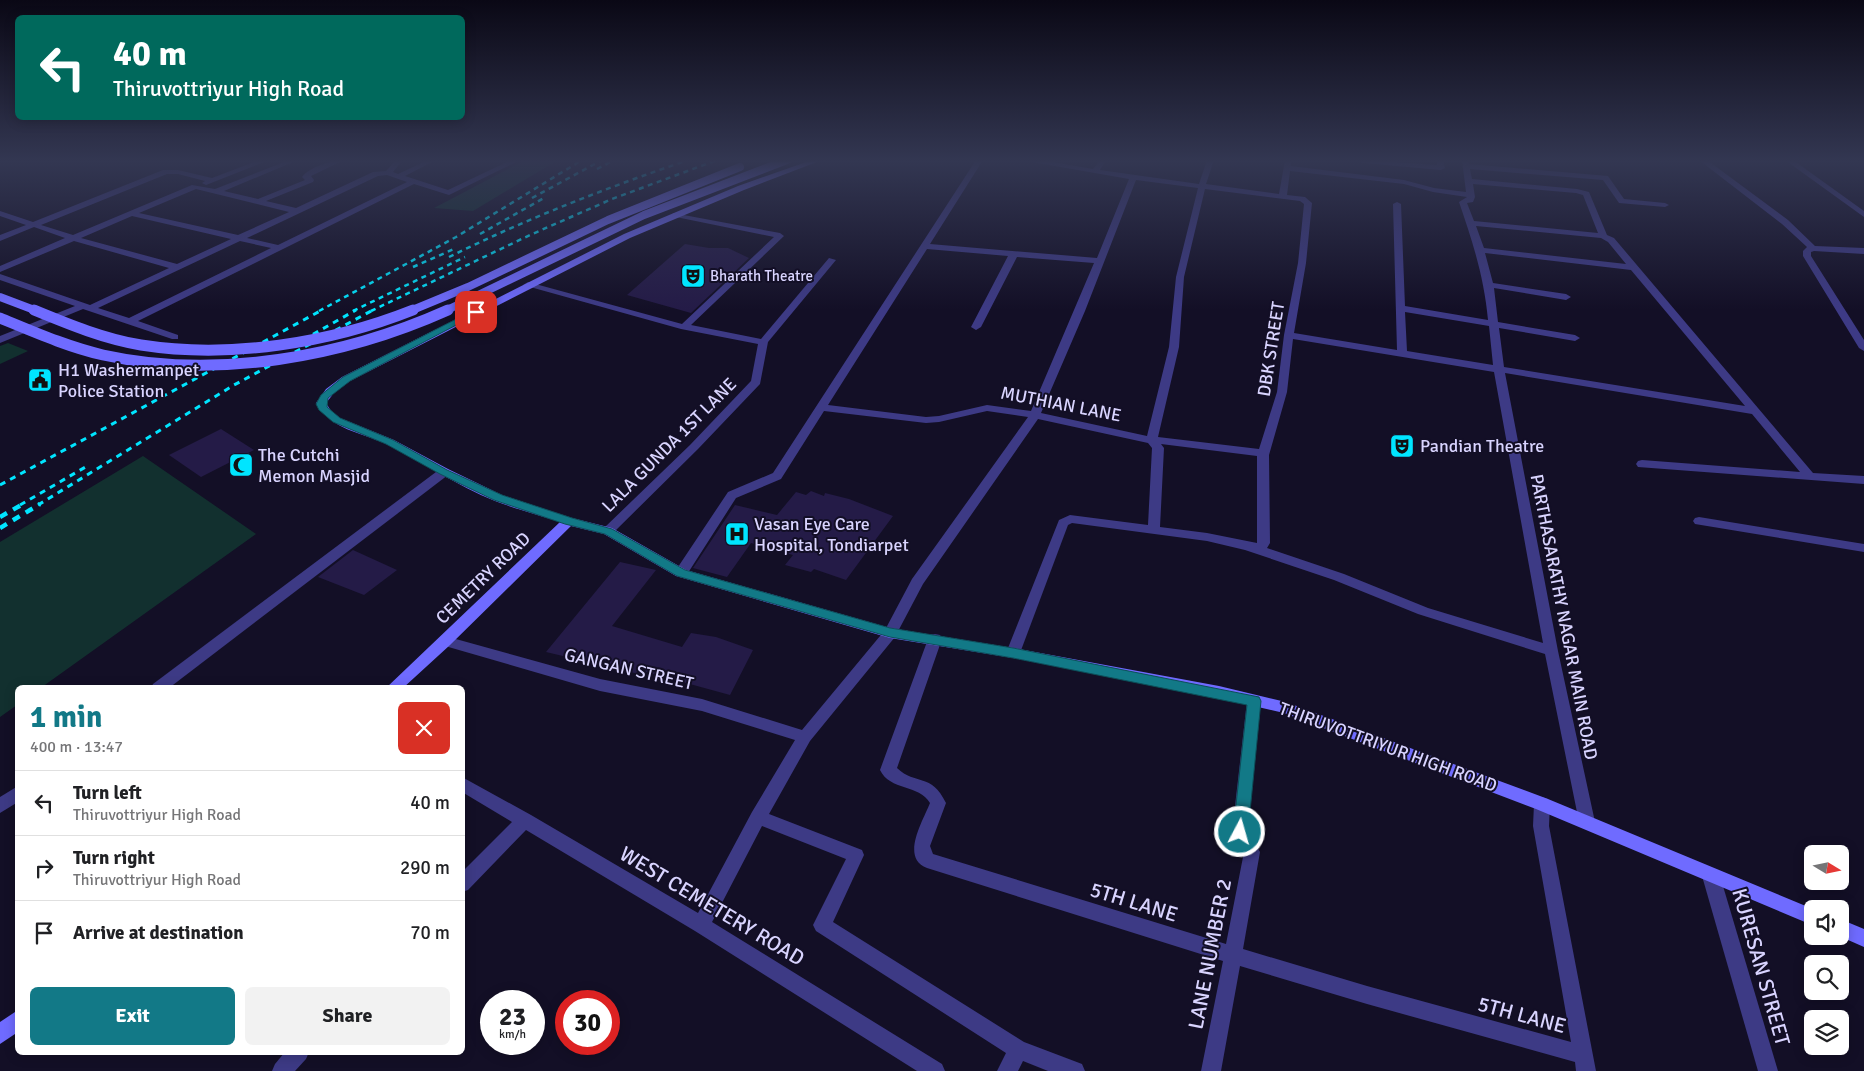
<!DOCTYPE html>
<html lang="en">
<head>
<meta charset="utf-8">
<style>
  body { margin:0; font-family:Signika,sans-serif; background:#f2f2f2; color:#202124; height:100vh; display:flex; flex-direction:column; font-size:19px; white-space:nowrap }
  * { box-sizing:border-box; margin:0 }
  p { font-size:16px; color:#757577 }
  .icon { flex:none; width:28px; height:28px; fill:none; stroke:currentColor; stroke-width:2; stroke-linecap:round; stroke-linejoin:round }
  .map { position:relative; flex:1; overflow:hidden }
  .side { position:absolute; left:15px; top:685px; width:450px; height:370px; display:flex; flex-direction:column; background:#fff; border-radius:8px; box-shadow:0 2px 12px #0003 }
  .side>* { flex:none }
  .top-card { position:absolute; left:15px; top:15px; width:450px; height:105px; border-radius:8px; box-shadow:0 2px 12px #0003; background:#00695c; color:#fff; overflow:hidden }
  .needle { width:32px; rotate:100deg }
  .tools { position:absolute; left:1804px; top:845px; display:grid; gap:10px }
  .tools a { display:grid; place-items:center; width:45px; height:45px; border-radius:8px; background:#fff; box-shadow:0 2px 12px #0003; font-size:25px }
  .speed { position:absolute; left:480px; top:990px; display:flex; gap:10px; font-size:25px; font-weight:700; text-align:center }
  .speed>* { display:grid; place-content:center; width:65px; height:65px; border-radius:50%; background:#fff; box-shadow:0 2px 12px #0003; line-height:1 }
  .speed small { font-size:12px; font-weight:400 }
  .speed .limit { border:8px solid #d22; background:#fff; color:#111 }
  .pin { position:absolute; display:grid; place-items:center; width:42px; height:42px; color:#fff; margin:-21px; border-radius:10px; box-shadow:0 2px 8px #0006 }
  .me { position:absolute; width:55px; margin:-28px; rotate:6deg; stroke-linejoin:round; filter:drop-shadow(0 0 4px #0008) }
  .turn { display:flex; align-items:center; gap:18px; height:105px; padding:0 15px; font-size:22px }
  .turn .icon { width:65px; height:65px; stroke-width:2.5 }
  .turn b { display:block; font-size:35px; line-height:42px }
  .round { display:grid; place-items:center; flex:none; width:52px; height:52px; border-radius:8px; background:#f2f2f2 }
  .head { display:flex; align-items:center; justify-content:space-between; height:85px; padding:0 15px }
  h1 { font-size:30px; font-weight:700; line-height:38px; color:#127987 }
  .cta { display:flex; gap:10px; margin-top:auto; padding:10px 15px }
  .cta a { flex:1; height:58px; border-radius:8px; background:#127987; color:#fff; font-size:20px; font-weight:700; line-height:58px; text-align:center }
  .cta a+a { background:#f2f2f2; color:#202124 }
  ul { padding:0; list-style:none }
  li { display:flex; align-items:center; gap:15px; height:65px; padding:0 15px; border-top:1px solid #e0e0e0 }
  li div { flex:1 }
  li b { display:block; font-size:19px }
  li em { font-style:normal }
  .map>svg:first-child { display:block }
</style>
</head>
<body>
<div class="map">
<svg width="1864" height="1071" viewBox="0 0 1864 1071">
  <rect width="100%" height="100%" fill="#130f26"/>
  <g fill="#12302f">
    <polygon points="525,160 558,160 473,211 434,208"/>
    <polygon points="8,343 28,351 0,364 0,346"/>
    <polygon points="143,456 256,534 42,687 18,688 17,705 0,717 0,542"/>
  </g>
  <g fill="#241b47">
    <polygon points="685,244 709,248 728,248 749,258 691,313 627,295"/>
    <polygon points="221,429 254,450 201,477 169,455"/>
    <polygon points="811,491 824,496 825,493 849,499 893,516 846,580 814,569 811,572 785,565 793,555 751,543 727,577 693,568 735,505 777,515 796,492 806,495"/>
    <polygon points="353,550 397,570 364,595 318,577"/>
    <polygon points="620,562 656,570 612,626 682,647 691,633 716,637 753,650 730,695 646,672 643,675 546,652"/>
  </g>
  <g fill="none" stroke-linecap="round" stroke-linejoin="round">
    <g fill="#3d3a85" fill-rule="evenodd">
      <path d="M259 160H269L206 185 202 183 205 181 178 174H167L41 225 73 235 192 185 215 189 289 160H298L224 191 258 199 305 180 302 177C309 167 332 160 344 160L311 176 314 180 313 182 266 201 296 208 373 172 386 171 394 162 392 160 402 161 393 172 398 174 428 160H436L405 176 448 190 511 160H520L449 195 414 184 138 321 178 335V339H172L83 309 0 343V336L75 306 0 280V274L90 305 169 268 74 241 0 272V266L65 238 34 227 0 241V235L26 225 0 216V211L33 222 163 170H178L212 178ZM387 175 407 182 278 245 247 238 378 176ZM196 189 289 212 238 235 139 213ZM132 216 231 239 177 264 81 238ZM240 241 271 248 129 318 98 308Z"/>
      <path d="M976 160H983L930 244 1097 258 1129 179 1032 162 1029 160H1041L1093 169 1100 160H1106L1100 170 1199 184 1207 160H1214L1206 184 1279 194 1285 160H1291V166L1404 180 1434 188 1466 192 1462 160H1468L1469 164 1608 176 1624 199 1665 203 1669 205 1665 207 1619 203 1603 180 1470 169 1472 179 1577 189 1589 192 1607 235 1614 238 1813 473 1864 476V484L1638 467 1636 464 1638 461 1642 460 1800 472 1752 414 1505 373 1558 651 1595 822 1593 827 1587 829 1581 827 1579 822 1545 654 1418 614 1334 580 1245 550 1207 541 1072 523 1068 525 1020 653 1018 657 1013 658 1008 657 1006 653 1059 520 1070 515 1148 525 1152 448 1148 443 1038 419 923 584 895 637 810 741 769 814 862 850 864 855 833 922 1024 1042 1082 1064 1085 1071H1048L1023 1061 1018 1071H997L1006 1053 816 931 813 925 846 859 762 826 712 922 942 1064 945 1071H917L695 931 526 830 468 890 462 892V872L512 822 462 792V777L531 815 698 913 752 812 795 740 702 711 600 691 445 646 440 645 438 641 440 637 445 636 600 679 702 699 802 730 885 630 912 579 1028 417 987 411 939 422 926 423 824 411 781 479 736 498 686 576H676L674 573 728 492 773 473ZM1290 171 1404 184 1433 192 1467 197 1459 202C1473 243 1484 277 1488 320L1405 306 1401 204 1397 202 1393 204 1397 350 1294 333 1306 263 1312 203 1305 197 1287 195ZM1136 180 1198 188 1176 277 1169 347 1147 436 1041 413 1085 311ZM1473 184 1576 193 1583 195 1598 233 1474 221 1467 203 1473 202 1475 197ZM1205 189 1300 201 1304 204 1298 263 1284 335 1277 392 1259 449 1158 437 1179 347 1184 277ZM1476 226 1601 238 1608 242 1626 264 1484 248ZM927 249 1008 256 971 327 976 330 981 327 1017 257 1094 263 1031 411 987 405 939 416 926 417 828 405ZM1485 253 1631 270 1745 406 1504 367 1499 328 1575 341 1580 338 1575 335 1498 322 1494 288 1566 300 1571 297 1566 294 1493 283ZM1405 312 1489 326 1493 365 1407 351ZM1293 339 1494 372 1543 643 1428 608 1344 574 1267 548 1270 543 1269 455 1287 392ZM1161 444 1257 456V543L1207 533 1160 527 1164 448Z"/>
      <polygon points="1361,160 1437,165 1437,160 1443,160 1445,168 1441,170 1364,163 1361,163"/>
      <polygon points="1699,160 1707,160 1788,220 1815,246 1864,248 1864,254 1814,251 1811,252 1811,256 1864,340 1864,351 1859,348 1803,256 1803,251 1807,247 1782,224"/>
      <polygon points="1785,160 1793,160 1864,211 1864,217"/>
      <polygon points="673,213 780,233 784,236 691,325 761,339 829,258 836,260 768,342 760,384 698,449 612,534 604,534 602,531 604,528 690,445 751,381 758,344 681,329 523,285 528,282 682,324 774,237 676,217 672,215"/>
      <polygon points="444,468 448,469 450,472 448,475 169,688 151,688 153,684 440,469"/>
      <polygon points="1699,517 1864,544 1864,552 1695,524 1693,521 1695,518"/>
      <path d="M935 634 940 635 942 639 897 768C916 786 931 772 946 803L930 846 933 854 1226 944 1244 852 1232 832 1247 701 1249 697 1254 695 1259 697 1261 701 1248 831 1260 852 1243 949 1367 986 1571 1042 1533 826 1534 804 1536 799 1542 797 1548 799 1550 804 1549 826 1596 1071H1576L1575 1062 1367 1004 1240 966 1221 1071H1201L1223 961 927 868C900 858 923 821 930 803 919 784 890 791 880 770L928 639 930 635Z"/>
      <polygon points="18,786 18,802 0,813 0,797"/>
      <polygon points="1711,868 1717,870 1720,876 1778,1071 1758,1071 1702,876 1705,870"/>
      <polygon points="285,1052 309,1052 306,1059 295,1071 272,1071 275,1064"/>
    </g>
    <g fill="#6f6bff" fill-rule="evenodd">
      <path d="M812 160H822L744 190 630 238 350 381 334 393 326 403 331 411 340 418 394 440 448 469 502 495 572 518 612 528 686 570 890 628 1013 648 1219 686 1286 702 1548 799 1813 909 1812 925 1536 809 1284 713 1219 698 1013 658 890 638 676 576 604 534 571 526 450 645 403 688H386L560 522C538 515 516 509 495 501 457 486 423 462 386 444 360 432 332 430 316 403L326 389 342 377 624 234 738 186Z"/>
      <polygon points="1840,919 1864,929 1864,947 1839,936"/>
      <polygon points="18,1010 18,1032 0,1044 0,1022"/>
    </g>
    <g stroke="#00e5ff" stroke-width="2.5" stroke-dasharray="5 4.5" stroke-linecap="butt">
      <polyline points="597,169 614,160"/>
      <polyline points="532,198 602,160"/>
      <polyline points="480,234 544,198"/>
      <path d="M449 257C526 219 606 188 688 160"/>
      <polyline points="413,267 454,249"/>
      <polyline points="319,311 456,237 582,160"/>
      <polyline points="353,311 465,257"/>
      <polyline points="371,311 530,235 612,199 717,160"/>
    </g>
    <g stroke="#00e5ff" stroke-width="3" stroke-dasharray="6 5.5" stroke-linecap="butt">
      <polyline points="303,340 356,310"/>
      <polyline points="0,485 322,310"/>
      <polyline points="20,505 89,465"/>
      <polyline points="38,505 234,385 373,310"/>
    </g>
    <g stroke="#00e5ff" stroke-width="4.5" stroke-dasharray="8 7" stroke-linecap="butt">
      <polyline points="0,517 23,504"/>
      <polyline points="0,528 40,504"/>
    </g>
    <g stroke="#6f6bff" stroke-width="8">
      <polyline points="0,297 37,311"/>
      <polyline points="410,311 468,287 608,220 740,167"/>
      <polyline points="445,311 644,215 787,160"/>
    </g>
    <g stroke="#6f6bff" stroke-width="11">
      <path d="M34 310C68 324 104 339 141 345 230 359 330 343 413 310"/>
      <path d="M0 318C34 332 68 347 103 355 216 380 343 357 448 310"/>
    </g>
  </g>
  <linearGradient id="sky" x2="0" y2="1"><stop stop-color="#0a0815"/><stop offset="0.52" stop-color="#333752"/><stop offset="1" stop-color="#333752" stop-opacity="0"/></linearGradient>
  <rect width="1864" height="310" fill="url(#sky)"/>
  <polygon fill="#127987" stroke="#0c4f58" points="476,309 479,310 479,313 350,381 328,398 327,407 340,418 393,440 447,470 502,495 572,518 612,529 685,570 890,628 1013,648 1259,697 1261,701 1248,832 1246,837 1240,839 1235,837 1233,832 1247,705 1013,658 890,637 677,576 605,534 565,524 494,500 440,474 386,444 333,422 319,410 316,404 321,395 343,377"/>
  <defs>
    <symbol id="theatre-square" viewBox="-11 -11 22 22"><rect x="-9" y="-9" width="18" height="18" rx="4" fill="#00e5ff" stroke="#130f26"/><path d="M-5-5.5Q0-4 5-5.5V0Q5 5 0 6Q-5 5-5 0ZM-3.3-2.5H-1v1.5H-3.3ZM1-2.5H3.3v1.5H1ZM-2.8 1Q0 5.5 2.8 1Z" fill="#111"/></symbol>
    <symbol id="civic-square" viewBox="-11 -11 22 22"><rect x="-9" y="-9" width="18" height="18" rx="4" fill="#00e5ff" stroke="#130f26"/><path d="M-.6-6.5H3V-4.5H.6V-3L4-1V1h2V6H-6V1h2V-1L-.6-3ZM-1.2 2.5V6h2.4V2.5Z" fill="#111"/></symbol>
    <symbol id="mosque-square" viewBox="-11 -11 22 22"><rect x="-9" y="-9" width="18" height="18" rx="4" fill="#00e5ff" stroke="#130f26"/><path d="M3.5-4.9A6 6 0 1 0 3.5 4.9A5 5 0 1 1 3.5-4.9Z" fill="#111"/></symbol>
    <symbol id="hospital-square" viewBox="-11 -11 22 22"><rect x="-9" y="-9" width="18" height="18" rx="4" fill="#00e5ff" stroke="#130f26"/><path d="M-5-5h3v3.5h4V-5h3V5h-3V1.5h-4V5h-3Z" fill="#111"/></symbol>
  </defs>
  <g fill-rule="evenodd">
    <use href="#theatre-square" x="679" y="262" width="28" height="28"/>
    <use href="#civic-square" x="26" y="366" width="28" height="28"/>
    <use href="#theatre-square" x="1388" y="432" width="28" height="28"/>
    <use href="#mosque-square" x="227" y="451" width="28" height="28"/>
    <use href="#hospital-square" x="723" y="520" width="28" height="28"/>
  </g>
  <g text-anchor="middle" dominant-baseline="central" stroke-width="4" stroke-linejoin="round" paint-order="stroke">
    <g font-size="15" fill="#d9d4ff" stroke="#130f26" text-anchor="start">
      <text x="710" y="276">Bharath Theatre</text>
    </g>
    <g font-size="18" fill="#d9d4ff" stroke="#130f26">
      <text transform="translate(1271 349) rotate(-81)">DBK STREET</text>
      <text transform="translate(1061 404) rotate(11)">MUTHIAN LANE</text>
      <text transform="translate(669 445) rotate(-45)">LALA GUNDA 1ST LANE</text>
      <text transform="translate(483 578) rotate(-44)">CEMETRY ROAD</text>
      <text transform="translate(1564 617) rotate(79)">PARTHASARATHY NAGAR MAIN ROAD</text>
      <text transform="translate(629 669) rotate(13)">GANGAN STREET</text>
      <text transform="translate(1388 747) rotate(20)">THIRUVOTTRIYUR HIGH ROAD</text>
    </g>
    <g font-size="18" fill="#d9d4ff" stroke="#130f26" text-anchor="start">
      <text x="58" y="370">H1 Washermanpet<tspan x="58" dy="21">Police Station</tspan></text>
      <text x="1420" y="446">Pandian Theatre</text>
      <text x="258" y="455">The Cutchi<tspan x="258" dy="21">Memon Masjid</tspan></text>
      <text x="754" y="524">Vasan Eye Care<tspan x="754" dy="21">Hospital, Tondiarpet</tspan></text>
    </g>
    <g font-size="21" fill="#d9d4ff" stroke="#130f26">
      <text transform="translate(1134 902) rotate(17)">5TH LANE</text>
      <text transform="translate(712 906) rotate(31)">WEST CEMETERY ROAD</text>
      <text transform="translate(1210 954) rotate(-79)">LANE NUMBER 2</text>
      <text transform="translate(1761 967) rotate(74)">KURESAN STREET</text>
      <text transform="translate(1522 1015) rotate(15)">5TH LANE</text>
    </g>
  </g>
</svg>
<div class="tools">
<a><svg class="needle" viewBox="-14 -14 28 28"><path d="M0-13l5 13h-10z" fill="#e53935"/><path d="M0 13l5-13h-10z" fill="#757577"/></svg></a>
<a><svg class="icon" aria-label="sound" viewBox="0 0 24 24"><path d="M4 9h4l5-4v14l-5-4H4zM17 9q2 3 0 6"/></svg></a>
<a><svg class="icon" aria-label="search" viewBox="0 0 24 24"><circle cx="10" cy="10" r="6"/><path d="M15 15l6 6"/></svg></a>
<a><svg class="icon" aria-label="layers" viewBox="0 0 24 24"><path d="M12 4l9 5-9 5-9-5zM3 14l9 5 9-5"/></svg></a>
</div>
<div class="speed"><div>23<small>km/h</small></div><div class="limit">30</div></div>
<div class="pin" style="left:476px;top:312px;background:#d93025"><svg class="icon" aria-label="arrive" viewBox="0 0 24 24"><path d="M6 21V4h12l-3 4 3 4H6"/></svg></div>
<svg class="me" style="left:1240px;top:832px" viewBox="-20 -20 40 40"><circle r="17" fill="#127987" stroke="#fff" stroke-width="3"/><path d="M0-11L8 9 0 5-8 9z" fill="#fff"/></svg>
<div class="top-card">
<div class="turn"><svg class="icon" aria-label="left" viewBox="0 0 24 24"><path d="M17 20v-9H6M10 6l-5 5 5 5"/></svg><div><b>40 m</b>Thiruvottriyur High Road</div></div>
</div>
<section class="side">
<div class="head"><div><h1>1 min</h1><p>400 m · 13:47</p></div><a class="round" style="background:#d93025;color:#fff"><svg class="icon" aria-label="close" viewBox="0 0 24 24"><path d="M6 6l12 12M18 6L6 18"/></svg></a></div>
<ul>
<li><svg class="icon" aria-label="left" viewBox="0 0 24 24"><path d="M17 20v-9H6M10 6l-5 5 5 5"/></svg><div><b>Turn left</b><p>Thiruvottriyur High Road</p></div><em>40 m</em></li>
<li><svg class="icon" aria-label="right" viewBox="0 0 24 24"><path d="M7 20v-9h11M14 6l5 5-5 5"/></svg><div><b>Turn right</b><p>Thiruvottriyur High Road</p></div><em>290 m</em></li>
<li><svg class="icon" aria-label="arrive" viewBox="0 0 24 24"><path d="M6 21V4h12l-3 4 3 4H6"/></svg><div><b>Arrive at destination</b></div><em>70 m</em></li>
</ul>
<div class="cta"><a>Exit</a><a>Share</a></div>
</section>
</div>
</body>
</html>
